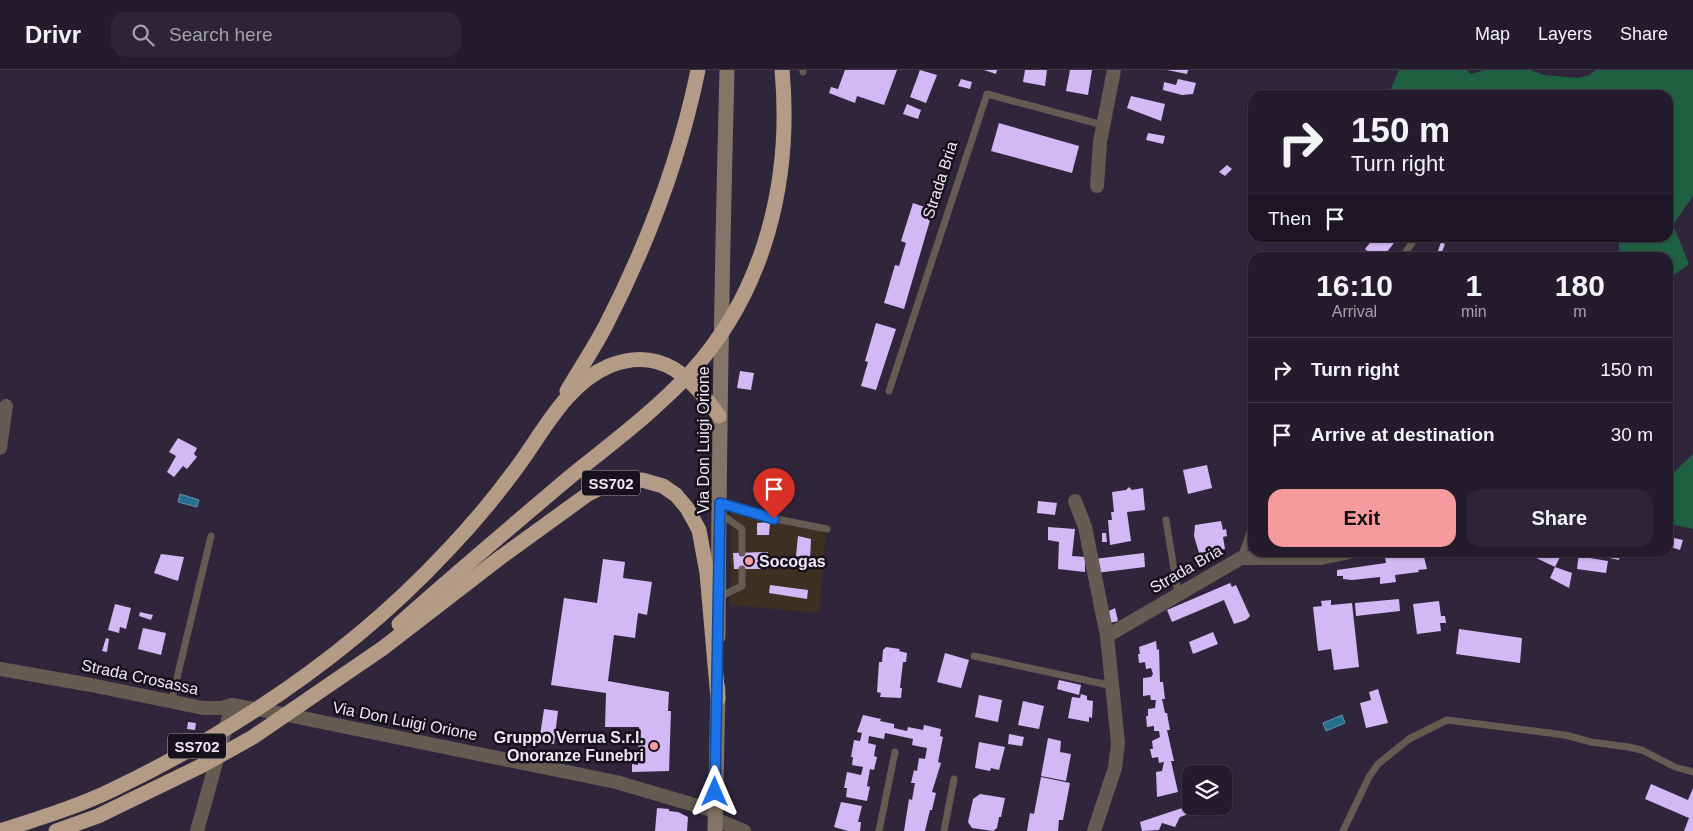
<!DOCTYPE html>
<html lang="en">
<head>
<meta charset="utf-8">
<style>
  body { margin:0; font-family:Arial,sans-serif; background:#2c2535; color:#f1f3f6; height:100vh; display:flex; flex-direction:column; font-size:19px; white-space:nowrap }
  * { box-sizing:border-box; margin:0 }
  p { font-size:16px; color:#a3a1aa }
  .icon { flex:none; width:28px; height:28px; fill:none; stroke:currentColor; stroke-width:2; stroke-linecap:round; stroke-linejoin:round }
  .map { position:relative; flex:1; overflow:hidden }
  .panel { position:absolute; left:1248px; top:182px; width:425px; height:305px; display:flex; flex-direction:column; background:#241c2d; border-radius:15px; box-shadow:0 1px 4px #0004,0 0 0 1px #413a49 }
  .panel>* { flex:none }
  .hud { position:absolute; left:1248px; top:20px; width:425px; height:152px; border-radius:15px; box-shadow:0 1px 4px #0004,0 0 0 1px #413a49; background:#241c2d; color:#f1f3f6; overflow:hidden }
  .buttons { position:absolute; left:1182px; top:695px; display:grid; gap:10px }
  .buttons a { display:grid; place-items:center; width:50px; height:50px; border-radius:10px; background:#241c2d; box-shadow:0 1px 4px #0004,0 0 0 1px #413a49; font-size:25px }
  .pin { position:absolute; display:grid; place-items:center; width:42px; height:42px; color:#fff; margin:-51px -21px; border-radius:50% 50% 50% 0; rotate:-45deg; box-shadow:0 0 5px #0007 }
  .pin .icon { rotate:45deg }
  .me { position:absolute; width:55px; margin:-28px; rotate:0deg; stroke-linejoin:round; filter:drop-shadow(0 0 4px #0008) }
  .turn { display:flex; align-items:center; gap:18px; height:105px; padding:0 20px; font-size:22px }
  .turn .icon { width:65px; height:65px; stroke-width:2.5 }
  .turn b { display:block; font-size:35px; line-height:42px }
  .then { display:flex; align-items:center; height:48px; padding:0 20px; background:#0003; gap:10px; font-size:19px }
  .eta { display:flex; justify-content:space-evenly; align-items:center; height:85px; text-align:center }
  .eta b { font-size:30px; font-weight:700; line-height:35px }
  .cta { display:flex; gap:10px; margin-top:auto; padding:10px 20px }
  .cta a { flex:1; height:58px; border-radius:15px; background:#f59b9d; color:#111; font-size:20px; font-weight:700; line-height:58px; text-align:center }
  .cta a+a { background:#2c2535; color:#f1f3f6 }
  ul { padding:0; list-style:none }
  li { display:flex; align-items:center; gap:15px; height:65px; padding:0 20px; border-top:1px solid #413a49 }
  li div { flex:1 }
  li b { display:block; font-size:19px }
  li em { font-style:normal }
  header { display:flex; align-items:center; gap:30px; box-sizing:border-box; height:70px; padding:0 25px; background:#241c2d; border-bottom:1px solid #413a49 }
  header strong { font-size:24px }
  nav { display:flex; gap:28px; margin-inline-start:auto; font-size:18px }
  .search { width:350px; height:45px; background:#2c2535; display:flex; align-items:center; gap:12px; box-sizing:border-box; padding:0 18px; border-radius:15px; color:#a3a1aa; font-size:19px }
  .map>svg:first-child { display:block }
</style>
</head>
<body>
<header>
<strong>Drivr</strong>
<div class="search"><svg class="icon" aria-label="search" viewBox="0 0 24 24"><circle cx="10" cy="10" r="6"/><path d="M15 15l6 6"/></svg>Search here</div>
<nav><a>Map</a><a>Layers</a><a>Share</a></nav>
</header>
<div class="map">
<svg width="1693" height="761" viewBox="0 0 1693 761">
  <rect width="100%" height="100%" fill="#30263c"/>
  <polygon fill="#3d3022" points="731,441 826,462 819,543 730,535"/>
  <g fill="#1f6043">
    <polygon points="1399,0 1466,0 1471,4 1485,0 1530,0 1544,5 1578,8 1589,5 1596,0 1693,0 1693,126 1673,155 1689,194 1668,209 1668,188 1619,187 1619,168 1668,168 1668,25 1388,25"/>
    <polygon points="1693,384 1693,459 1669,454 1668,408"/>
  </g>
  <g fill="#266f91" stroke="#6293af">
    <polygon points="180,424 199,430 197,437 178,432"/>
    <polygon points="1342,645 1345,653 1326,661 1323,653"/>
  </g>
  <g fill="#d2b8f5">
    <polygon points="845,0 897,0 884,35 857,26 855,33 829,23 831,17 838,19"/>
    <polygon points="920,0 937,5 926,33 910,27"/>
    <polygon points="984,0 997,0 996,4"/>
    <polygon points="1025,0 1047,0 1045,16 1023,12"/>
    <polygon points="1070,0 1092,0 1088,25 1066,21"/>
    <polygon points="1167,0 1188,0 1187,4"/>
    <polygon points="961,9 972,12 970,19 958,16"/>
    <polygon points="1178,9 1196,13 1193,24 1182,25 1163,20 1164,12 1176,15"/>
    <polygon points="1344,20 1349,23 1348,25 1341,25"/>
    <polygon points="1131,26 1165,34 1161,51 1127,38"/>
    <polygon points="907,34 921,40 918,49 903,44"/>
    <polygon points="999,53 1079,76 1072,103 991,81"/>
    <polygon points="1148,63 1165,66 1163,74 1146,70"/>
    <polygon points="1227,95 1232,99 1225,106 1219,102"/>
    <polygon points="913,133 933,140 904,239 884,233 895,195 899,196 906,173 901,171"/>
    <polygon points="1374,168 1398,168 1382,188 1375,188 1365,179"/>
    <polygon points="1441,172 1445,174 1442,182 1447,184 1446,188 1436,187"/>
    <polygon points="876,253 896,259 876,320 861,316 868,292 865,291"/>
    <polygon points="740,301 754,303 751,320 737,318"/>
    <polygon points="178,368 197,378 194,384 197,387 187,399 183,396 174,407 167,402 176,386 169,382"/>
    <polygon points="1207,395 1212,418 1188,424 1183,400"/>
    <polygon points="1129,417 1132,420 1143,418 1145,440 1127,442 1131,471 1110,475 1108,450 1112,450 1111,442 1114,442 1112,422 1126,420"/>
    <polygon points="1038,431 1057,433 1055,445 1037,443"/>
    <polygon points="1221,451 1223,460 1226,459 1227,466 1223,467 1225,479 1199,483 1194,466 1195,455"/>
    <polygon points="770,452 769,465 757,465 757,453"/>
    <polygon points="1048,457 1075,459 1072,486 1085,487 1085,502 1058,499 1059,472 1048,470"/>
    <polygon points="1102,463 1106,463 1107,472 1102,472"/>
    <polygon points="798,466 811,469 810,490 796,486"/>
    <polygon points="1674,468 1683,470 1680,480 1671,477"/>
    <polygon points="768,482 768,499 734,499 733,483"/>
    <polygon points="1531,482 1556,482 1561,485 1555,497 1530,485"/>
    <polygon points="1579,482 1590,482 1590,488 1608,491 1606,503 1577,499"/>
    <polygon points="1610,482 1620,482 1619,490 1609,488"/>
    <polygon points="1144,483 1145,497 1096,503 1094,489"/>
    <polygon points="1416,483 1416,488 1424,487 1427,499 1418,500 1419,502 1395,505 1396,512 1380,514 1380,507 1352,510 1343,509 1343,506 1337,506 1337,500 1386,493 1385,487"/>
    <polygon points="161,484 184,487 178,511 154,503"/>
    <polygon points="603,489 625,492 623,508 652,512 647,545 638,543 635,568 614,565 608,611 669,622 668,641 671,641 669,701 632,702 632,694 638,695 639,657 605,657 606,623 551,615 564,528 597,533"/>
    <polygon points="1555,497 1572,503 1569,518 1550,508"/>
    <polygon points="1230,513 1232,517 1236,515 1250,546 1246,550 1234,554 1224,530 1172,552 1167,540"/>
    <polygon points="770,515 808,520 807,529 769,523"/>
    <polygon points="1399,529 1400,541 1356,546 1355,533"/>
    <polygon points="1331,530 1331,535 1352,533 1359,597 1334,600 1331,579 1318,581 1313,537 1322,536 1321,531"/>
    <polygon points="1439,531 1441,546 1445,546 1446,553 1440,553 1441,561 1417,564 1413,534"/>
    <polygon points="115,534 131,538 126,559 120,557 119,563 108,560"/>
    <polygon points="1115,538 1118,551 1110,553 1105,543"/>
    <polygon points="140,542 153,545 151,550 139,546"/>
    <polygon points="143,558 166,563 161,585 138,579"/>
    <polygon points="1459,559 1522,568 1520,593 1456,584"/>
    <polygon points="1213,562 1218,574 1193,584 1189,572"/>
    <polygon points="106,568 109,569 107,582 102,581"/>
    <polygon points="1156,571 1157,580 1159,579 1160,612 1163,612 1165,629 1162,629 1165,643 1167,643 1170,660 1167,660 1174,691 1171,691 1178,722 1157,727 1156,702 1162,701 1164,692 1159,693 1158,687 1152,688 1150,679 1153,679 1152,671 1160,667 1159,661 1154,661 1154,656 1147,657 1146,646 1148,646 1148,639 1155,638 1156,630 1151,630 1150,625 1143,626 1143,608 1151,607 1153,604 1151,598 1146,599 1145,592 1139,593 1138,584 1140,584 1139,577"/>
    <polygon points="886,577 900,579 899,581 907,583 906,592 903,592 900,618 902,618 901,628 880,627 881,623 877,622 879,592 882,592 883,580"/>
    <polygon points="945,583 969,590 961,618 937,612"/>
    <polygon points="1059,610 1081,615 1079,625 1057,619"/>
    <polygon points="1378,619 1388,653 1366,658 1360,633 1371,630 1369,622"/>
    <polygon points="1081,624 1087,626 1087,630 1093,631 1092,648 1089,647 1089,652 1068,648 1072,627 1080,628"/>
    <polygon points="979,625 1002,630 998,652 975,647"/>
    <polygon points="1023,631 1044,636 1039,659 1018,655"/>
    <polygon points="544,639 558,641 554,674 539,672"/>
    <polygon points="863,645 881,649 880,651 894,654 894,658 907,661 908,657 923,660 924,655 941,659 940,666 943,667 938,692 941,693 932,722 936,723 932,740 930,740 925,761 904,761 909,729 912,730 915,713 911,713 914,700 917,701 919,688 925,689 927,678 912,675 913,669 885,663 884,669 869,666 868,673 876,675 874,686 877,687 874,700 870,699 867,716 870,717 867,731 846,727 847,718 844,718 847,702 861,705 863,697 852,695 853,687 851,687 854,670 860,671 862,663 857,662"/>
    <polygon points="188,652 196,653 195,660 187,659"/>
    <polygon points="1009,664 1024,667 1022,676 1008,674"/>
    <polygon points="1048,668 1061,671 1060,682 1071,684 1066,711 1041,706"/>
    <polygon points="979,672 1005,677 999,700 991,698 990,701 975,698"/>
    <polygon points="1041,707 1070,713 1063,750 1059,750 1058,761 1027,761 1030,743 1034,744"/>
    <polygon points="1651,714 1688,730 1693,718 1693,761 1684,761 1689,748 1645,729"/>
    <polygon points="980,724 1005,728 1001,747 999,747 997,758 993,761 972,758 968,752 973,729"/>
    <polygon points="841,732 862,736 858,752 861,752 860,761 848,761 834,757"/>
    <polygon points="1191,735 1212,736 1180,747 1175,757 1162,753 1159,760 1142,761 1140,752"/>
    <polygon points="657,738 669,739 669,741 678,742 688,747 687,761 655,761"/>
  </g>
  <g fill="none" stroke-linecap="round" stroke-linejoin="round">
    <g stroke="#655b52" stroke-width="7">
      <polyline points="803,0 803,2"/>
      <polyline points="1402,188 1415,168"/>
      <polyline points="889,321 987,24 1103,55"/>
      <polyline points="720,433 756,445 827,459"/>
      <polyline points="721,444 742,459 742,483"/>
      <polyline points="1166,450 1178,524"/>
      <polyline points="1241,488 1252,456"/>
      <polyline points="719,527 742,516 742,499"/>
      <polyline points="974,586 1113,616"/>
      <polyline points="171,633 211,466"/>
      <polyline points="879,761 895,682"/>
      <polyline points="944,761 954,709"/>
      <polyline points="1343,761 1369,707 1378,694 1409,669 1447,650 1565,665 1591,672 1628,677 1642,680 1675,697 1693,702"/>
    </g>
    <g stroke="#655b52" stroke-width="14">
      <polyline points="1097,116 1100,72 1114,0"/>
      <polyline points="0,378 6,336"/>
      <polyline points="1075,431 1085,457 1107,566 1118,673 1115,698 1094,761"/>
      <polyline points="1107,566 1241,488 1321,488 1350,482"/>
      <polyline points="0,599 91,615 203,638 221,638 232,635 268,641 616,712 715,741"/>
      <polyline points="715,749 744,761"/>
      <polyline points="197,761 232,635"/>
    </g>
    <g stroke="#857568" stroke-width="15">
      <path d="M718 567C719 378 722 189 727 0"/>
      <polyline points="715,761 718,618"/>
    </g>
    <g stroke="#b49b86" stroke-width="15">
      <path d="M567 321C580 299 594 278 606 255 647 175 680 88 698 0"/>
      <path d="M399 554C455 504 513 455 571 406 612 373 655 341 691 302 766 220 792 108 782 0"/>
      <path d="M0 761C37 749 77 737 112 720 237 660 352 583 447 481 470 457 492 431 512 404 541 367 564 315 609 296 661 275 691 307 719 346"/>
      <polyline points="56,761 98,746 201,696 253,667 383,578 501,487 588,424 615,411 642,410 663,416 676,425 687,438 699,460 707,503 718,629"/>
    </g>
  </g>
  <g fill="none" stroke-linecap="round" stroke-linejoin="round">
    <defs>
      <polyline id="route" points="715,722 720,433 774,449"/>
    </defs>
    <use href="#route" stroke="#114b97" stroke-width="12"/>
    <use href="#route" stroke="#1a73e8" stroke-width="9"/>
  </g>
  <g fill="#f59b9d" stroke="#16111b" stroke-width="2">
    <circle cx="749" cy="491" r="5"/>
    <circle cx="654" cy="676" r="5"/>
  </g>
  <g text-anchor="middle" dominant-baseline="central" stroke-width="5" stroke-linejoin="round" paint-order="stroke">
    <g fill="#16111b" stroke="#ada8b4" stroke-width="1">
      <rect x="582" y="400.5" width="58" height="25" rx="4"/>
      <rect x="168" y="663.5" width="58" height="25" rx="4"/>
    </g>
    <g font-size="15" font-weight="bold" fill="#eee8f6">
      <text x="611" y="413">SS702</text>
      <text x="197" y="676">SS702</text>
    </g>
    <g font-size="16" fill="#eee8f6" stroke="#16111b">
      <text transform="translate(940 110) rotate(-72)">Strada Bria</text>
      <text transform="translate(703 370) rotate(-90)">Via Don Luigi Orione</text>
      <text transform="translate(1186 499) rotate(-30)">Strada Bria</text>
      <text transform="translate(140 607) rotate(12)">Strada Crosassa</text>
      <text transform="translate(405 651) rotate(11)">Via Don Luigi Orione</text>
    </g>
    <g font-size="16" font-weight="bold" fill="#eee8f6" stroke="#16111b" text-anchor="start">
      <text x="759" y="491">Socogas</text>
      <text x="644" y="667" text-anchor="end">Gruppo Verrua S.r.l.<tspan x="644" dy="18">Onoranze Funebri</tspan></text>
    </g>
  </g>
</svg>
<div class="buttons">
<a><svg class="icon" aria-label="layers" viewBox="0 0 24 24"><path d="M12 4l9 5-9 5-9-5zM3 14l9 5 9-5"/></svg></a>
</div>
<div class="pin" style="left:774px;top:449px;background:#d93025"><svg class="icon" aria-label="arrive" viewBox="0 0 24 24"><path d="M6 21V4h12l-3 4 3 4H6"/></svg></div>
<svg class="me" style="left:715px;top:722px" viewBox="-20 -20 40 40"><path d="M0-17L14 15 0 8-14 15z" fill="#1a73e8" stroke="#fff" stroke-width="4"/></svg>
<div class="hud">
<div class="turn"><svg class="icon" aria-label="right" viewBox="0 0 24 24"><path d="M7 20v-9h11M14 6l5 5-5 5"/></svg><div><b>150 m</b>Turn right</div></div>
<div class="then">Then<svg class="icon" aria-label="arrive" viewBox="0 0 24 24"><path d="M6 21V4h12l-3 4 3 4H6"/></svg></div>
</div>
<section class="panel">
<div class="eta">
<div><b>16:10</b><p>Arrival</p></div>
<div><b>1</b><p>min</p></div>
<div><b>180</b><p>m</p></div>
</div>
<ul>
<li><svg class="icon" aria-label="right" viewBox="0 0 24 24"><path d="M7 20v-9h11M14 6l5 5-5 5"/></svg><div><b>Turn right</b></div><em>150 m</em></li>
<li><svg class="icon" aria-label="arrive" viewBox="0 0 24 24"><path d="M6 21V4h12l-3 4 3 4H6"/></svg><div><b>Arrive at destination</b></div><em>30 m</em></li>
</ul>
<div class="cta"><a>Exit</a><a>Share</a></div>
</section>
</div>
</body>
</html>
